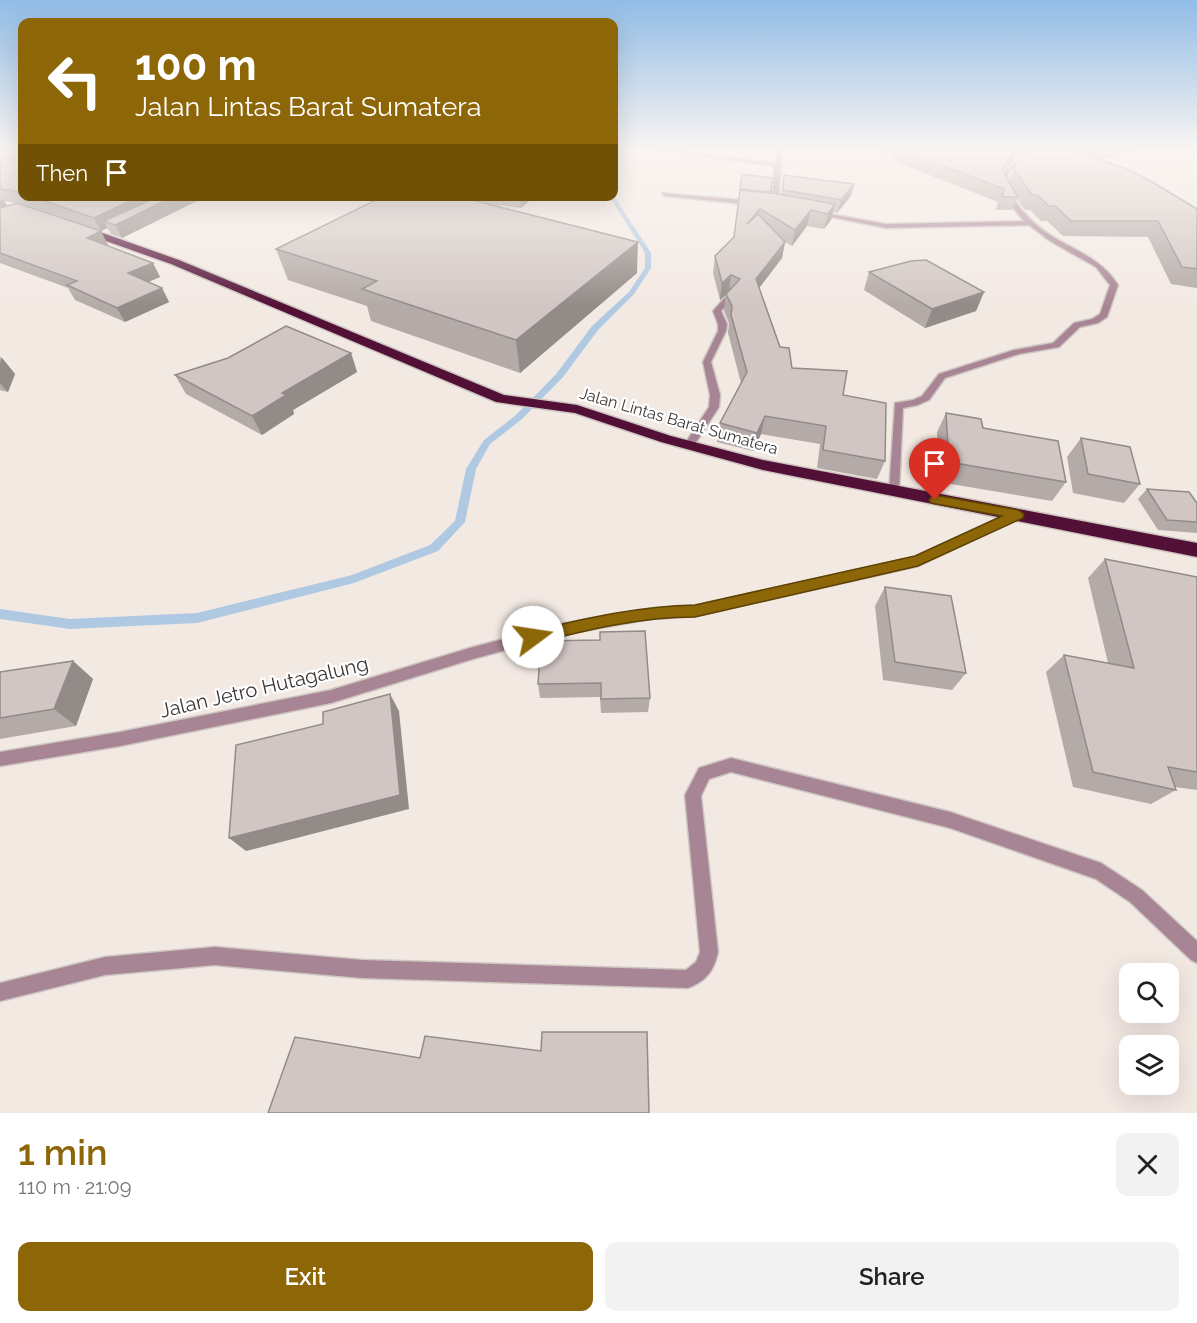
<!DOCTYPE html>
<html lang="en">
<head>
<meta charset="utf-8">
<style>
  body { margin:0; font-family:Raleway,sans-serif; background:#f2f2f2; color:#202124; height:100vh; display:flex; flex-direction:column; font-size:22px; white-space:nowrap }
  * { box-sizing:border-box; margin:0 }
  p { font-size:20px; color:#757577 }
  .icon { flex:none; width:33px; height:33px; fill:none; stroke:currentColor; stroke-width:2; stroke-linecap:round; stroke-linejoin:round }
  .map { position:relative; height:1113px; overflow:hidden }
  .details { display:flex; flex-direction:column; background:#fff; flex:1 }
  .details>* { flex:none }
  .top-card { position:absolute; left:18px; top:18px; width:600px; height:183px; border-radius:12px; box-shadow:0 6px 24px #0002; background:#8d6608; color:#fff; overflow:hidden }
  .buttons { position:absolute; left:1119px; top:963px; display:grid; gap:12px }
  .buttons a { display:grid; place-items:center; width:60px; height:60px; border-radius:12px; background:#fff; box-shadow:0 6px 24px #0002; font-size:30px }
  .pin { position:absolute; display:grid; place-items:center; width:51px; height:51px; color:#fff; margin:-62px -26px; border-radius:50% 50% 50% 0; rotate:-45deg; box-shadow:0 0 6px #0007 }
  .pin .icon { rotate:45deg }
  .me { position:absolute; width:66px; margin:-33px; rotate:76deg; stroke-linejoin:round; filter:drop-shadow(0 0 4px #0008) }
  .turn { display:flex; align-items:center; gap:21px; height:126px; padding:0 18px; font-size:27px }
  .turn .icon { width:78px; height:78px; stroke-width:2.5 }
  .turn b { display:block; font-size:42px; line-height:51px }
  .then { display:flex; align-items:center; height:57px; padding:0 18px; background:#0003; gap:12px; font-size:22px }
  .round { display:grid; place-items:center; flex:none; width:63px; height:63px; border-radius:12px; background:#f2f2f2 }
  .head { display:flex; align-items:center; justify-content:space-between; height:102px; padding:0 18px }
  h1 { font-size:36px; font-weight:600; line-height:45px; color:#8d6608 }
  .primary-button { display:flex; gap:12px; margin-top:auto; padding:12px 18px }
  .primary-button a { flex:1; height:69px; border-radius:12px; background:#8d6608; color:#fff; font-size:24px; font-weight:600; line-height:69px; text-align:center }
  .primary-button a+a { background:#f2f2f2; color:#202124 }
  .map>svg:first-child { display:block }
</style>
</head>
<body>
<div class="map">
<svg width="1197" height="1113" viewBox="0 0 1197 1113">
  <rect width="100%" height="100%" fill="#f3e9e3"/>
  <g fill="none" stroke-linecap="round" stroke-linejoin="round">
    <polygon fill="#afc9e3" fill-rule="evenodd" points="609,196 614,196 651,253 651,268 634,294 598,330 563,377 522,419 490,444 476,469 465,522 438,551 354,583 197,623 70,629 0,619 0,609 70,619 197,613 352,575 430,545 455,521 466,469 484,440 516,415 557,373 592,326 629,292 645,268 645,253"/>
    <defs>
      <g id="street">
        <polygon points="656,150 674,150 775,163 777,152 782,151 778,205 775,207 772,205 774,166"/>
        <path d="M1030 158 1032 161 1010 170 1005 183C1016 207 1032 224 1055 238 1079 252 1102 260 1118 285L1107 317 1098 323 1080 327 1059 347 1019 354 945 378 929 400 918 405 903 408 899 492 898 495H890L889 492 895 403 913 400 922 396 939 374 1014 350 1053 343 1074 323 1092 319 1100 314 1110 285 1096 267 1050 241 1029 225 886 228 816 214 819 212 886 224 1024 221 1009 203 999 183 1006 168Z"/>
        <polygon points="662,193 754,201 757,203 754,205 664,196"/>
        <polygon points="728,294 735,296 721,311 727,324 726,331 711,362 720,395 719,407 693,447 685,447 684,445 709,407 710,395 703,362 718,331 718,324 713,311"/>
        <polygon points="1018,510 1024,514 1022,517 918,566 695,616 650,619 561,635 473,659 331,703 120,746 0,766 0,752 120,732 331,690 473,647 561,624 650,609 695,606 915,557"/>
        <path d="M731 758 950 812 1101 863 1142 890 1197 941V963L1191 960 1130 902 1096 879 950 828 731 772 709 779 701 796 718 952C714 971 706 981 688 988L362 978 215 965 105 975 0 1001V983L105 957 215 947 362 960 686 970 696 962 700 952 685 795 699 768Z"/>
      </g>
      <polygon id="highway" points="75,226 83,226 179,260 504,395 577,405 671,436 763,460 1197,543 1197,557 763,470 661,442 575,413 496,402 171,264 75,230"/>
    </defs>
    <use href="#street" stroke="#cec6c0" stroke-width="3"/>
    <use href="#highway" stroke="#cec6c0" stroke-width="3"/>
    <use href="#street" fill="#a88595" fill-rule="evenodd"/>
    <use href="#highway" fill="#531037" fill-rule="evenodd"/>
  </g>
  <g fill="#b4aaa8" fill-rule="evenodd">
    <polygon points="0,150 22,150 22,196 202,196 203,198 122,238 111,234 107,228 101,231 23,204 4,201 7,206 153,263 160,277 148,282 162,288 169,302 125,322 75,300 68,288 0,263"/>
    <path d="M874 150H1136L1100 160 1197 209V288L1171 284 1148 237 1063 236 1047 221H1041L1030 210H1025L1017 199 1012 210H996L998 202 891 160 892 157ZM1015 156 1020 157H1018L1008 181 1003 170 1004 167 1012 163Z"/>
    <polygon points="742,174 772,178 771,193 781,194 784,175 854,184 851,196 837,213 833,212 831,220 824,229 807,226 792,246 785,242 782,258 759,288 780,347 792,368 843,395 885,461 877,479 817,468 820,444 761,434 753,451 717,442 720,423 741,383 728,333 729,323 724,311 726,294 728,292 720,300 713,273 715,256 734,238"/>
    <polygon points="377,196 535,196 521,208 486,204 637,273 520,373 371,321 367,306 288,280 276,249 371,203 370,200"/>
    <polygon points="869,272 984,292 976,311 925,328 864,290"/>
    <polygon points="351,353 357,372 293,410 294,414 262,435 186,394 175,375"/>
    <polygon points="0,357 2,358 15,374 8,392 0,390"/>
    <polygon points="946,413 983,428 1066,482 1052,501 939,482 937,432"/>
    <polygon points="1081,438 1140,484 1124,503 1073,493 1067,457"/>
    <polygon points="1147,489 1197,503 1197,533 1158,530 1138,499"/>
    <polygon points="1105,559 1197,577 1197,790 1175,787 1176,790 1151,804 1073,787 1046,672 1064,655 1108,663 1088,578"/>
    <polygon points="885,587 966,673 952,690 883,680 875,606"/>
    <polygon points="541,641 650,698 648,712 601,713 600,697 540,698 538,684"/>
    <polygon points="73,661 93,679 76,726 0,739 0,672"/>
  </g>
  <g fill="#928b88">
    <polygon points="1097,150 1136,150 1086,163 1092,151"/>
    <polygon points="1017,151 1012,163 1004,167 997,182 1009,155"/>
    <polygon points="854,184 851,196 837,213 841,200"/>
    <polygon points="140,196 174,196 104,221 107,228 101,231 94,218"/>
    <polygon points="175,196 202,196 203,198 122,238 115,225"/>
    <polygon points="520,196 535,196 521,208"/>
    <polygon points="3,199 11,212 0,216 0,200"/>
    <polygon points="835,204 831,220 824,229 828,214"/>
    <polygon points="811,210 807,226 792,246 795,230"/>
    <polygon points="101,231 108,245 95,251 87,238"/>
    <polygon points="638,242 637,273 520,373 516,340"/>
    <polygon points="785,242 782,258 753,296 756,279"/>
    <polygon points="153,263 160,277 136,287 128,273"/>
    <polygon points="731,275 729,292 720,300 722,283"/>
    <polygon points="162,288 169,302 125,322 117,308"/>
    <polygon points="984,292 976,311 925,328 932,309"/>
    <polygon points="351,353 357,372 293,410 294,414 262,435 252,416 282,393"/>
    <polygon points="2,358 15,374 8,392 0,383 0,363"/>
    <polygon points="765,416 761,434 753,451 757,433"/>
    <polygon points="73,661 93,679 76,726 54,709"/>
    <polygon points="390,694 399,711 409,809 246,851 229,838"/>
  </g>
  <g fill="#d1c6c3" stroke="#928b88" stroke-width="1.5">
    <polygon points="0,150 22,150 22,194 15,191 0,189"/>
    <polygon points="902,150 1017,151 1009,155 1002,170 1018,197 1002,197 1004,189"/>
    <polygon points="1037,150 1071,150 1125,168 1149,180 1197,209 1197,269 1182,267 1158,221 1071,221 1055,206 1049,206 1037,195 1032,195 1014,168 1018,157 1033,151"/>
    <polygon points="742,174 772,178 771,192 740,189"/>
    <polygon points="784,175 854,184 841,200 783,190"/>
    <polygon points="740,190 778,194 835,204 828,214 811,210 795,230 760,209 747,224 758,214 785,242 756,279 780,347 789,348 792,368 847,371 843,395 886,403 885,461 823,450 826,426 765,416 757,433 720,423 747,372 731,315 732,306 726,294 740,279 731,275 722,283 715,256 734,237"/>
    <polygon points="30,196 140,196 94,218"/>
    <polygon points="160,196 175,196 115,225 104,221"/>
    <polygon points="377,196 456,196 638,242 516,340 362,289 377,281 276,249 374,201 370,200"/>
    <polygon points="17,203 101,231 87,238 153,263 128,273 162,288 117,308 67,285 77,281 0,253 0,208"/>
    <polygon points="926,260 984,292 932,309 869,272 911,261"/>
    <polygon points="286,326 351,353 282,393 286,395 252,416 175,375 228,358"/>
    <polygon points="946,413 981,419 983,428 1058,441 1066,482 949,462"/>
    <polygon points="1081,438 1130,447 1140,484 1088,474"/>
    <polygon points="1147,489 1189,492 1197,503 1197,522 1167,520"/>
    <polygon points="1105,559 1197,577 1197,772 1168,767 1176,790 1093,772 1064,655 1134,668"/>
    <polygon points="885,587 951,596 966,673 895,662"/>
    <polygon points="645,631 650,698 601,699 601,683 538,684 541,641 600,640 600,632"/>
    <polygon points="73,661 54,709 0,718 0,672"/>
    <polygon points="390,694 400,795 229,838 236,745 323,724 323,712"/>
    <polygon points="542,1032 647,1032 649,1113 268,1113 295,1037 420,1058 425,1036 541,1051"/>
  </g>
  <linearGradient id="sky" x2="0" y2="1"><stop stop-color="#91bce6"/><stop offset="0.49" stop-color="#faf5f2"/><stop offset="1" stop-color="#faf5f2" stop-opacity="0"/></linearGradient>
  <rect width="1197" height="306" fill="url(#sky)"/>
  <path fill="#8d6608" stroke="#5c4205" stroke-width="1.5" d="M935 495 1018 510 1024 514 1023 518 918 566 695 617C640 617 586 630 533 644L527 642 525 637 527 633 533 631C586 618 640 606 695 605L915 556 1002 516 931 503 929 500 931 497Z"/>
  <g text-anchor="middle" dominant-baseline="central" stroke-width="4.5" stroke-linejoin="round" paint-order="stroke">
    <g font-size="16" fill="#3c3836" stroke="#fff">
      <text transform="translate(679 421) rotate(16)">Jalan Lintas Barat Sumatera</text>
    </g>
    <g font-size="20" fill="#3c3836" stroke="#fff">
      <text transform="translate(264 687) rotate(-13)">Jalan Jetro Hutagalung</text>
    </g>
  </g>
</svg>
<div class="buttons">
<a><svg class="icon" aria-label="search" viewBox="0 0 24 24"><circle cx="10" cy="10" r="6"/><path d="M15 15l6 6"/></svg></a>
<a><svg class="icon" aria-label="layers" viewBox="0 0 24 24"><path d="M12 4l9 5-9 5-9-5zM3 14l9 5 9-5"/></svg></a>
</div>
<div class="pin" style="left:935px;top:500px;background:#d93025"><svg class="icon" aria-label="arrive" viewBox="0 0 24 24"><path d="M6 21V4h12l-3 4 3 4H6"/></svg></div>
<svg class="me" style="left:533px;top:637px" viewBox="-20 -20 40 40"><circle r="19" fill="#fff"/><path d="M0-13L10 11 0 6-10 11z" fill="#8d6608"/></svg>
<div class="top-card">
<div class="turn"><svg class="icon" aria-label="left" viewBox="0 0 24 24"><path d="M17 20v-9H6M10 6l-5 5 5 5"/></svg><div><b>100 m</b>Jalan Lintas Barat Sumatera</div></div>
<div class="then">Then<svg class="icon" aria-label="arrive" viewBox="0 0 24 24"><path d="M6 21V4h12l-3 4 3 4H6"/></svg></div>
</div>
</div>
<section class="details">
<div class="head"><div><h1>1 min</h1><p>110 m · 21:09</p></div><a class="round"><svg class="icon" aria-label="close" viewBox="0 0 24 24"><path d="M6 6l12 12M18 6L6 18"/></svg></a></div>
<div class="primary-button"><a>Exit</a><a>Share</a></div>
</section>
</body>
</html>
